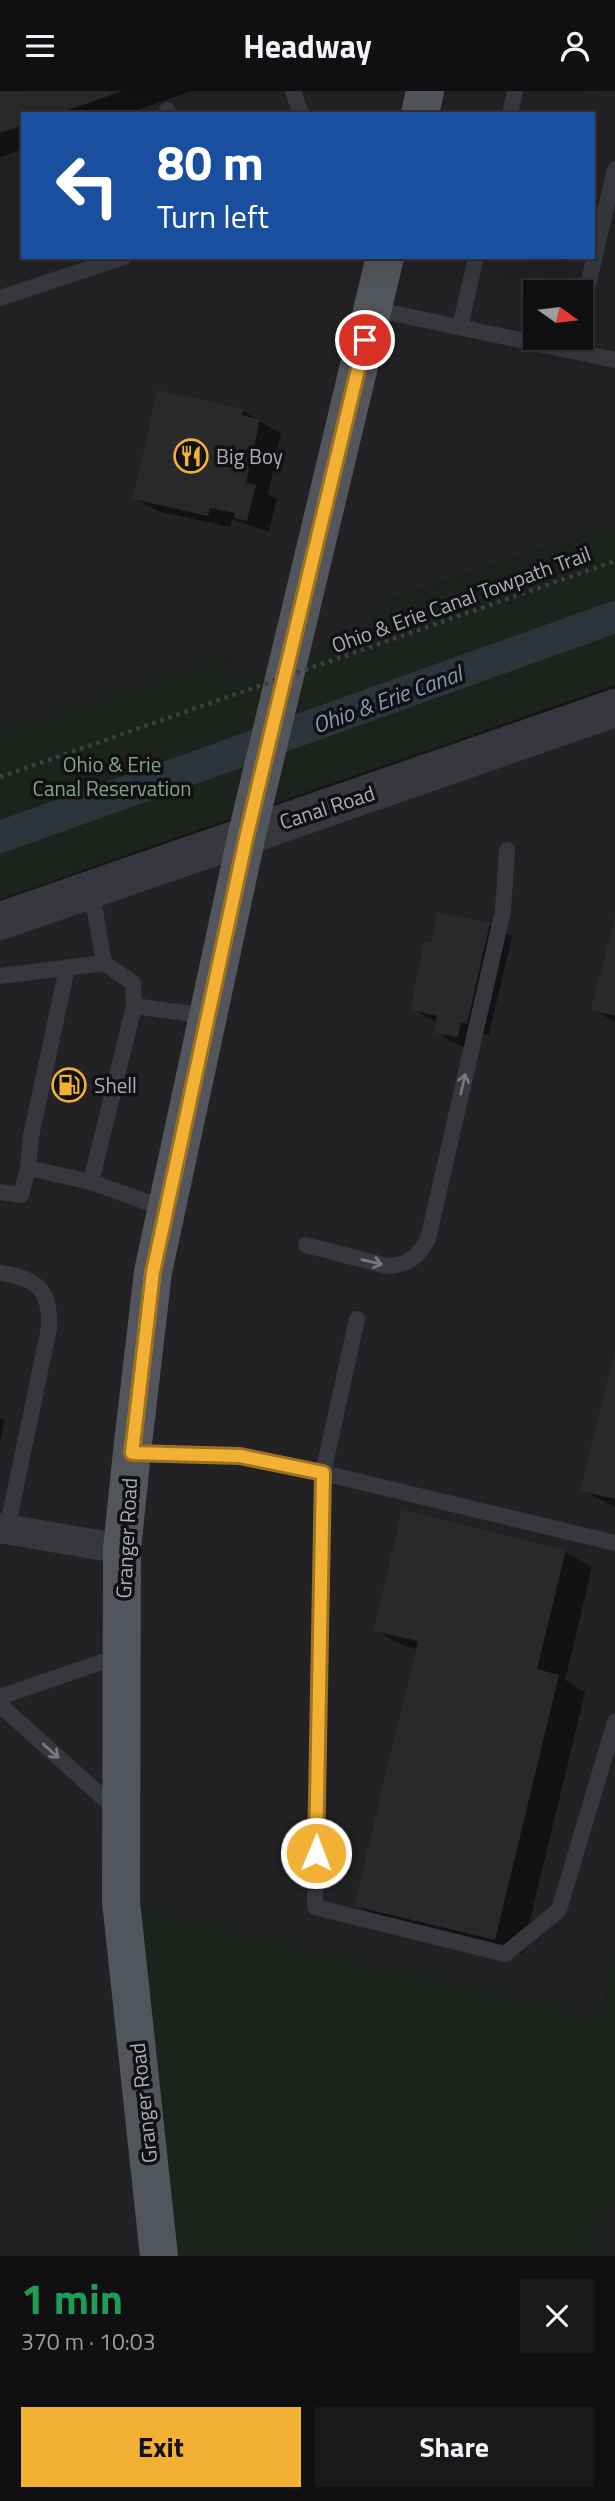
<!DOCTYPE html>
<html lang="en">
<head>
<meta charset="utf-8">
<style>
  body { margin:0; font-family:"Titillium Web",sans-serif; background:#19191b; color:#f1f3f6; height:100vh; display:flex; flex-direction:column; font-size:26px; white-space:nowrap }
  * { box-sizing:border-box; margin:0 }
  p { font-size:23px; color:#9c9d9f }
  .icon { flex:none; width:38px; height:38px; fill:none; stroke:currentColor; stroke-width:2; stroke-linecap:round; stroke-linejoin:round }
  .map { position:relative; height:2165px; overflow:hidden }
  .panel { display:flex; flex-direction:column; background:#101012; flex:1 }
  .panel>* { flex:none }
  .banner { position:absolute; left:21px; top:21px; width:574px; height:147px; border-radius:0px; box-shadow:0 7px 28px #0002,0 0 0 2px #303032; background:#1a4fa0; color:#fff; overflow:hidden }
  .needle { width:46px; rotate:104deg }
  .tools { position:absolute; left:523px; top:189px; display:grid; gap:14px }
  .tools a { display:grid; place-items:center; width:70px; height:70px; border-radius:0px; background:#101012; box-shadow:0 7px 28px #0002,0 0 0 2px #303032; font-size:35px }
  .pin { position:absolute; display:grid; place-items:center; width:60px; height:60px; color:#fff; margin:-30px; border:4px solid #fff; border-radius:50%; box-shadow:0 2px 7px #0007 }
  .me { position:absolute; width:77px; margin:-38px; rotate:1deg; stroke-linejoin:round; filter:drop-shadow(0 0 5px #0008) }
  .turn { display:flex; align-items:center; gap:24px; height:147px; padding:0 21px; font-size:32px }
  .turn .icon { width:91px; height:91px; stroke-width:2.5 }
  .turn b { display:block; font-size:49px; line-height:60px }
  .round { display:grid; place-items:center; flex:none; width:74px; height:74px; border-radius:0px; background:#19191b }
  .overview { display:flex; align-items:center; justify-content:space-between; height:119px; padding:0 21px }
  h1 { font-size:42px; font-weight:700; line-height:52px; color:#1e9e55 }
  .button { display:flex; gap:14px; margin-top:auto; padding:14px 21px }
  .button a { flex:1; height:80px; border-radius:0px; background:#f2b134; color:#111; font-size:28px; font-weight:700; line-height:80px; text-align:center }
  .button a+a { background:#19191b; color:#f1f3f6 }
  header { display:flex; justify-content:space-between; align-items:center; height:91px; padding:0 21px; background:#101012; font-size:32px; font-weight:700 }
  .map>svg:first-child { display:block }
</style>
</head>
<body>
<header><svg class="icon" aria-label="menu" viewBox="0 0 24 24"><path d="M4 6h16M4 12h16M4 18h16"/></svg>Headway<svg class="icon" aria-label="person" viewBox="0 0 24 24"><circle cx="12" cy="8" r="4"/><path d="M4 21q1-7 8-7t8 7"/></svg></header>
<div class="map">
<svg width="615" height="2165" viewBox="0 0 615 2165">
  <rect width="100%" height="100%" fill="#161618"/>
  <g fill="#222225" fill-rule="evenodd">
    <path d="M0 0H615V435L373 514 366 544 226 593 233 561 0 640ZM23 23H593V166H23ZM536 201H581V247H536Z"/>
    <polygon points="615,617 615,2165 0,2165 0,830"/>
  </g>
  <g fill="#1c231d">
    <polygon points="615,435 615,594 0,808 0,640 233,560 227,592 366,544 373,514"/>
    <polygon points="121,1810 600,1923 615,1859 615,2116 610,2116 598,2165 159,2165"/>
  </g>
  <g fill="#0007">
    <polygon points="0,0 192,0 126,23 23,23 23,58 0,66"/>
    <polygon points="243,320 281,343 268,403 277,408 269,441 232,428 230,436 157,420 135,407"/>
    <polygon points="439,823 490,834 512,846 489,944 483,943 479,958 458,954 436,941 438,932 412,918"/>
    <polygon points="615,829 615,931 593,918"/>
    <polygon points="615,1262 615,1416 582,1399"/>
    <polygon points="0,1327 5,1329 0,1350"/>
    <polygon points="565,1461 592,1476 565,1589 585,1601 522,1863 382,1829 356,1814 417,1558 402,1554 375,1539"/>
  </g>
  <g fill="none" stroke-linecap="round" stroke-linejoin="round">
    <polyline stroke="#2c353c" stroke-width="32" points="0,746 615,526"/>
  </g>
  <g fill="#29292c">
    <polygon points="0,0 122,0 57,23 23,23 23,34 0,42"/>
    <polygon points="157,299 244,318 242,324 260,329 246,392 256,394 247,430 234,427 235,422 210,417 208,425 133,408"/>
    <polygon points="437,821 490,832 467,933 461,931 458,946 434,942 437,925 410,919 424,850 431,852"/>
    <polygon points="615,825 615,925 591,919"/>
    <polygon points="615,1258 615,1408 580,1400"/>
    <polygon points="402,1419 566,1459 537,1578 559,1584 495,1849 354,1815 418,1550 373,1540"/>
  </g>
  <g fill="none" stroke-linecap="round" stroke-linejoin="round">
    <g stroke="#37383d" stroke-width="16">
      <polyline points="293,0 301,23"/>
      <polyline points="167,19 169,23"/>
      <polyline points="510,23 515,0"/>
      <polyline points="0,207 124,166"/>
      <polyline points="373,218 615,269"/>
      <polyline points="581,224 615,78"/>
      <polyline points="460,236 476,166"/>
      <polyline points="104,872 133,892 134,915 91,1091 166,1118"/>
      <polyline points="0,885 104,872 91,797"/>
      <polyline points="134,915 208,925"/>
      <polyline points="28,1077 31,1045 67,877"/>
      <polyline points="0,1101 21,1104 28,1077 91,1091"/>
      <path d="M306 1154 387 1175C408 1174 418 1166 428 1148L503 820 507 759"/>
      <path d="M0 1182C37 1187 51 1199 49 1237L7 1438"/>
      <polyline points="357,1228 323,1382 615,1452"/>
      <polyline points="132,1361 240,1365 323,1382 315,1816 505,1863 559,1819 615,1631"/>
      <polyline points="0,1606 122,1564"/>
      <polyline points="0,1614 118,1720"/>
    </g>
    <polyline stroke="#37383d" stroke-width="30" points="0,1437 122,1458"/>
    <polyline stroke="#37383d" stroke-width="38" points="0,830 615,617"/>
    <g stroke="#53555c" stroke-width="38">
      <polyline points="420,23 425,0"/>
      <polyline points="159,2165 121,1810 122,1458 132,1361 153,1181 247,743 385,166"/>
    </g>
    <polyline stroke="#3d3f44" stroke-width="4.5" stroke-dasharray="3.5 5" stroke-linecap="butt" points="0,686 615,470"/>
  </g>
  <defs><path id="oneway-shaft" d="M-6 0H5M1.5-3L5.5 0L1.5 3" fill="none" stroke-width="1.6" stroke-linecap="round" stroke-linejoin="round" transform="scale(1.75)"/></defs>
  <g stroke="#757881">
    <use href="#oneway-shaft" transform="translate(463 993) rotate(-77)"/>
    <use href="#oneway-shaft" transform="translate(372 1171) rotate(13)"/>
    <use href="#oneway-shaft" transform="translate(51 1660) rotate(42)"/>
  </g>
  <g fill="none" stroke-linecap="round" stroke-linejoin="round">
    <defs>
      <polyline id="route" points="316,1762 323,1382 240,1365 132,1362 153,1181 247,743 365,249"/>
    </defs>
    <use href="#route" stroke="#9d7322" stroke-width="18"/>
    <use href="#route" stroke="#f2b134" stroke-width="12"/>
  </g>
  <defs>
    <symbol id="restaurant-ring" viewBox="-11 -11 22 22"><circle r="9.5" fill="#111113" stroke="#f2b134" stroke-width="1.5"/><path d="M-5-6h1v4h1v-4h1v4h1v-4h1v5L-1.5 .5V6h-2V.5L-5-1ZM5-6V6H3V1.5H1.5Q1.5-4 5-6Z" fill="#f2b134"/></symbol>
    <symbol id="fuel-ring" viewBox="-11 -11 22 22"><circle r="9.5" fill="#111113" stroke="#f2b134" stroke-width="1.5"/><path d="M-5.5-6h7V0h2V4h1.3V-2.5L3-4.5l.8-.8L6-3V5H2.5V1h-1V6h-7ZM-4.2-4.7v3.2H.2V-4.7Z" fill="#f2b134"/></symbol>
  </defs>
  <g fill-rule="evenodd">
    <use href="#restaurant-ring" x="172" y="346" width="38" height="38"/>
    <use href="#fuel-ring" x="50" y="975" width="38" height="38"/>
  </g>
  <g text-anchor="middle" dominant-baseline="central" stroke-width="7" stroke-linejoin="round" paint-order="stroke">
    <g font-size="21" fill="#a8adb8" stroke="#111113" text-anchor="start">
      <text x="216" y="365">Big Boy</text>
      <text x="94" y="994">Shell</text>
    </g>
    <g font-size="21" fill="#a8adb8" stroke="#111113">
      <text transform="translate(461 508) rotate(-20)">Ohio &amp; Erie Canal Towpath Trail</text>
      <text transform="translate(327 716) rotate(-18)">Canal Road</text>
      <text transform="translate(126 1447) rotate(-87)">Granger Road</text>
      <text transform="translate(143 2012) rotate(-96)">Granger Road</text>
    </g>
    <g font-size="21" fill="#7fa381" stroke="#111113">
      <text x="112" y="673">Ohio &amp; Erie<tspan x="112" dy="24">Canal Reservation</tspan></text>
    </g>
    <g font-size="23" font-style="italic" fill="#7f9bb3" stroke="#111113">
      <text transform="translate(387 608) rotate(-20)">Ohio &amp; Erie Canal</text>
    </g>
  </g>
</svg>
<div class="tools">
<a><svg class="needle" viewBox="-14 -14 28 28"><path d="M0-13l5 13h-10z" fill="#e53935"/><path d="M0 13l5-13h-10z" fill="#9c9d9f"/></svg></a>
</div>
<div class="pin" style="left:365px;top:249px;background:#d93025"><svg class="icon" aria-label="arrive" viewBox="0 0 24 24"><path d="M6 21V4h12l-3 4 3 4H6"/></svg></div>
<svg class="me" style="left:316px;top:1762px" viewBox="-20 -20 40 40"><circle r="17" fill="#f2b134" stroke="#fff" stroke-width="3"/><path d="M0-11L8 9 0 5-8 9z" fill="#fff"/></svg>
<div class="banner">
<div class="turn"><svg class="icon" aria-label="left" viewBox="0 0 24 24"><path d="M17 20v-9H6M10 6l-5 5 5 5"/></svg><div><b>80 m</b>Turn left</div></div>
</div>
</div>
<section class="panel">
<div class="overview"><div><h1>1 min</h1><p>370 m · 10:03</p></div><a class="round"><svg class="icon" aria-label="close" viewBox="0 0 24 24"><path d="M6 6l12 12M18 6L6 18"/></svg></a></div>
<div class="button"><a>Exit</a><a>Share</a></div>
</section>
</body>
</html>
